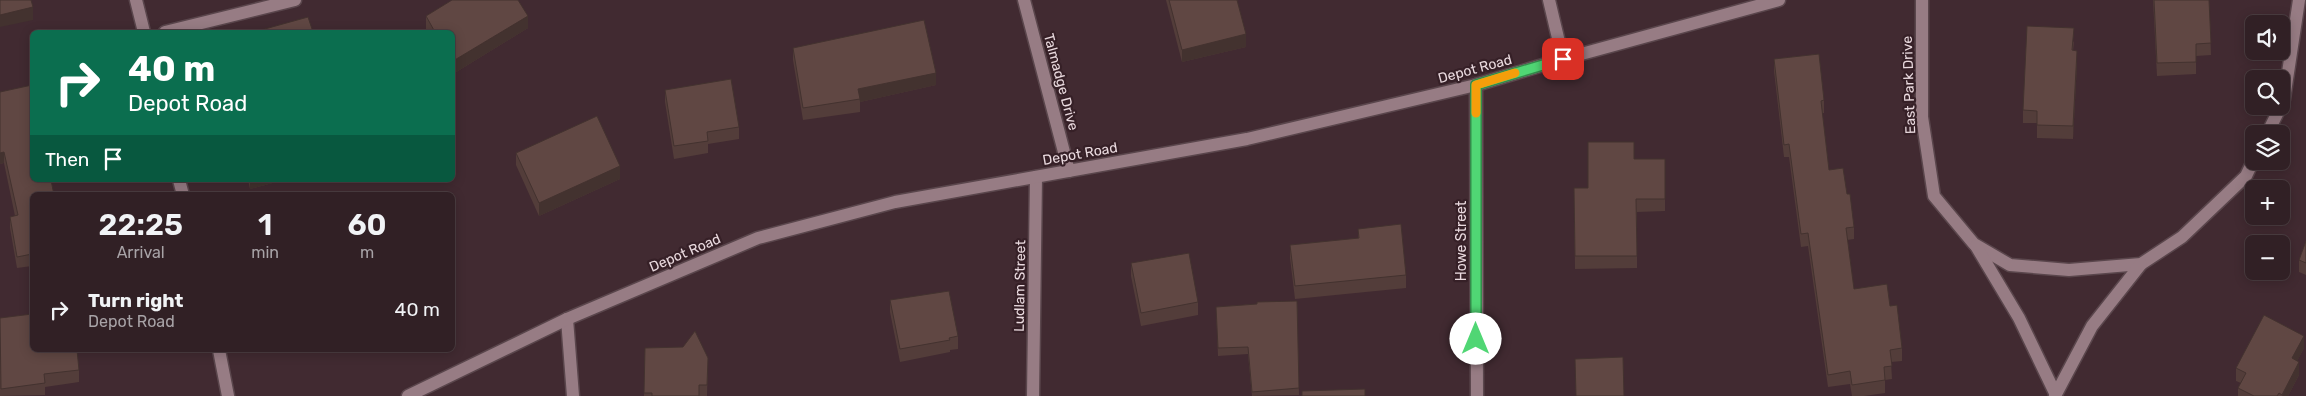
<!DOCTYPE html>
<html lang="en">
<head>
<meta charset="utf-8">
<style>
  body { margin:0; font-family:Rubik,sans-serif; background:#39282d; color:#f1f3f6; height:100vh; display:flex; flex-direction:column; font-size:19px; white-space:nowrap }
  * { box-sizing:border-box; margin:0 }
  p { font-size:16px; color:#a8a3a7 }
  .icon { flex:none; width:28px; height:28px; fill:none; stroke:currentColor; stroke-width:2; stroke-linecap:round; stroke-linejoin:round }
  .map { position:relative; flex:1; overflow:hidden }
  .side { position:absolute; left:30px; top:192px; width:425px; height:160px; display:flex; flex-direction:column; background:#312025; border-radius:8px; box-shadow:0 2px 12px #0003,0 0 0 1px #4c3e42 }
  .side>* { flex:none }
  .guide { position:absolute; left:30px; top:30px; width:425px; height:152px; border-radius:8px; box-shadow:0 2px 12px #0003,0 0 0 1px #4c3e42; background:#0b6e4f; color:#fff; overflow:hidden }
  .fabs { position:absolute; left:2245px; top:15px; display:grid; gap:10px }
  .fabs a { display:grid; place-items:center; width:45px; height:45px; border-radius:8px; background:#312025; box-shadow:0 2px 12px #0003,0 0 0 1px #4c3e42; font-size:25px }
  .pin { position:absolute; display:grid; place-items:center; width:42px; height:42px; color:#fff; margin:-21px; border-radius:10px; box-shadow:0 2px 8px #0006 }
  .me { position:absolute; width:55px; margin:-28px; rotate:0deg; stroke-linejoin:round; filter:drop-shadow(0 0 4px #0008) }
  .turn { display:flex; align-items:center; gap:18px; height:105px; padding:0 15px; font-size:22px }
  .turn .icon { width:65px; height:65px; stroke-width:2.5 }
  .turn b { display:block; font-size:35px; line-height:42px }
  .then { display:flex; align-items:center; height:48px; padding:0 15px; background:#0003; gap:10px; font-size:19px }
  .eta { display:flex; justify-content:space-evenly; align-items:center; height:85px; text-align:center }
  .eta b { font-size:30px; font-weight:600; line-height:35px }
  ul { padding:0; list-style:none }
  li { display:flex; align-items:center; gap:15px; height:65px; padding:0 15px }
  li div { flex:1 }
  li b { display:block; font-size:19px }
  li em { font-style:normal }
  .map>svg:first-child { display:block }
</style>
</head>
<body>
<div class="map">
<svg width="2306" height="396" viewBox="0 0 2306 396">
  <rect width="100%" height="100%" fill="#412a31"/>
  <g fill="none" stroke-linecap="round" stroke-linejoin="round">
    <defs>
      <g id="minor">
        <polyline points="136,0 144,32"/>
        <polyline points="1024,0 1069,171"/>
        <polyline points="1549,0 1563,59"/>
        <polyline points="1922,0 1922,117 1934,196 1974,244 2010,265 2069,270 2141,264 2182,237 2246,176 2254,159"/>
        <polyline points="165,32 295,0"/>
        <polyline points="1476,85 1477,396"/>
        <polyline points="2281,105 2284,99 2299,0"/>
        <polyline points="2267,134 2281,106"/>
        <polyline points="179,180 183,195"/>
        <polyline points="1976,246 2019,318 2055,393"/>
        <polyline points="567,319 573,396"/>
        <polyline points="219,350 228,396"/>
        <polyline points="1033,396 1036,177"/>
        <polyline points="2055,396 2092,326 2141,264"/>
      </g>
      <polyline id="tertiary" points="408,396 567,319 758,238 895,202 1247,139 1476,85 1563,59 1779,0"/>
    </defs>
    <use href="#minor" stroke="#5a464c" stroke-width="15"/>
    <use href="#tertiary" stroke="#5a464c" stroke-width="15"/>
    <use href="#minor" stroke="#977c84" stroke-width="12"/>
    <use href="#tertiary" stroke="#977c84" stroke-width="12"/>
  </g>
  <g fill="#533d3a">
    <polygon points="1166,0 1237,0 1246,47 1182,62"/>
    <polygon points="2153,0 2209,0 2211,55 2196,56 2196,74 2157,76"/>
    <polygon points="426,16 528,28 453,74 452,32 428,32 426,29"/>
    <polygon points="2074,41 2073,51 2077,63 2073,139 2037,138 2037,123 2023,123 2023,110"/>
    <polygon points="793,48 936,85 860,102 860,112 803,120 793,60"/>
    <polygon points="1774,59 1824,100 1824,113 1822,113 1829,170 1847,194 1854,227 1854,239 1847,240 1854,289 1890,306 1902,348 1902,361 1891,362 1892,379 1885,380 1885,393 1864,396 1852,396 1850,384 1828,387 1808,246 1801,247 1789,157 1784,157 1774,71"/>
    <polygon points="665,90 739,127 739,139 708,144 708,153 674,159 665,102"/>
    <polygon points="0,92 32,195 32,266 17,268 10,228 10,217 15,216 4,163 0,164"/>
    <polygon points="516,153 620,179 539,216 516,165"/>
    <polygon points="1634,159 1665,159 1665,211 1637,212 1637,268 1575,269 1574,188 1588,188"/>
    <polygon points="248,180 284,180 250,189"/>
    <polygon points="1358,229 1406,275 1406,288 1295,299 1290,258 1290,245 1358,239"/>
    <polygon points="2306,241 2306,275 2299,272 2299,260"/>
    <polygon points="1131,263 1198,302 1198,315 1141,326 1131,276"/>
    <polygon points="890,300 958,336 958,349 950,350 950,352 900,362 890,312"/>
    <polygon points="1297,301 1299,395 1252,396 1248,354 1218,356 1216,307"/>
    <polygon points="0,318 79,370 79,382 45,387 45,395 0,396"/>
    <polygon points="645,348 708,358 707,396 644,396"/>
    <polygon points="2304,348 2297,361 2299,375 2288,396 2238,396 2238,388 2241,383 2236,381 2236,368"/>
  </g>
  <g fill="#43322f">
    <polygon points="33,7 33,20 0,27 0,15"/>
    <polygon points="528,16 528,28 453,74 453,61"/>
    <polygon points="1246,34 1246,47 1182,62 1182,50"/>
    <polygon points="2077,51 2077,63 2073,139 2073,126"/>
    <polygon points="936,73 936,85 860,102 858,89"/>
    <polygon points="4,152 4,163 0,164 0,153"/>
    <polygon points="620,166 620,179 539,216 539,203"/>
    <polygon points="250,180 284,180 250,189"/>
    <polygon points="2304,336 2304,348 2292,371 2292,358"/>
    <polygon points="2299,362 2299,375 2288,396 2282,396"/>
  </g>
  <g fill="#604743" stroke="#43322f">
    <polygon points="0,0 31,0 33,7 0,15"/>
    <polygon points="452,0 518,0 528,16 453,61 452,32 435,32 426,16"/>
    <polygon points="1169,0 1237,0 1246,34 1182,50"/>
    <polygon points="2154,0 2209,0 2211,43 2196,44 2196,62 2157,63"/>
    <polygon points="308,17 313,32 254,32"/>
    <polygon points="924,20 936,73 858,89 860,99 803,108 793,48"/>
    <polygon points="2027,26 2074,28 2072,50 2077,51 2073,126 2037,125 2037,111 2023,110"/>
    <polygon points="1819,54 1824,100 1821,101 1829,170 1843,168 1847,194 1850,194 1854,227 1846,228 1854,289 1887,284 1890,306 1897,305 1902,348 1890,350 1892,366 1884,367 1885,380 1852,385 1850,371 1828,375 1808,233 1801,234 1789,144 1784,145 1774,59"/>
    <polygon points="731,79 739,127 707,132 708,141 674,146 665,90"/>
    <polygon points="32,85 32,180 51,180 54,195 32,195 32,254 17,257 10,217 18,215 4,152 0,153 0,92"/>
    <polygon points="597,116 620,166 539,203 516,153"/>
    <polygon points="1588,142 1634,142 1634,159 1665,159 1665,199 1636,199 1637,256 1575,256 1574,188 1588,188"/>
    <polygon points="1401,224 1406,275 1295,286 1290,245 1359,238 1358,229"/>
    <polygon points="2306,241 2306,263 2299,260"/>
    <polygon points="1189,253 1198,302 1141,313 1131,263"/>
    <polygon points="949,291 958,336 949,338 950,340 900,349 890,300"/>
    <polygon points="1297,301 1299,388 1252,392 1248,347 1218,348 1216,307 1257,304 1257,302"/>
    <polygon points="32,314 32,350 77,350 79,370 44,374 45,383 1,389 0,318"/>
    <polygon points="2264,315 2304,336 2292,358 2299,362 2282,395 2279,393 2277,396 2254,396 2238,388 2246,373 2236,368"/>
    <polygon points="695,331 708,358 707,385 699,385 699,396 652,396 652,393 644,393 645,348 683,347"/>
    <polygon points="1623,357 1624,396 1576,396 1575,359"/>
    <polygon points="1365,389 1365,396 1302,396 1302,391"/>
  </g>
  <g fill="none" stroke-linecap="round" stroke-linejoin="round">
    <defs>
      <polyline id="route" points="1476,339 1476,85 1563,59"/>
    </defs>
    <use href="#route" stroke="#348b4b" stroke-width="12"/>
    <use href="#route" stroke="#50d674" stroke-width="9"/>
    <polyline stroke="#f59e0b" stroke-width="9" points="1476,113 1476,85 1515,73"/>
  </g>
  <g text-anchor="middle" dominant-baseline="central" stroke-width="4.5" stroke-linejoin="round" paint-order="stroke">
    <g font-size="14" fill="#eadadf" stroke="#362027">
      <text transform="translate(1475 69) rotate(-15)">Depot Road</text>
      <text transform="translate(1061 82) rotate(75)">Talmadge Drive</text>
      <text transform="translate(1909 85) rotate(-92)">East Park Drive</text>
      <text transform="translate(1080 154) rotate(-10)">Depot Road</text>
      <text transform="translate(1461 241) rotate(-90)">Howe Street</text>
      <text transform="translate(685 253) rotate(-23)">Depot Road</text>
      <text transform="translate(1020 286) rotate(-89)">Ludlam Street</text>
    </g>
  </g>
</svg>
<div class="fabs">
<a><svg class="icon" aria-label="sound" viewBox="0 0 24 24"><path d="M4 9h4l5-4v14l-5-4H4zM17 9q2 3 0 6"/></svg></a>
<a><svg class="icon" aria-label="search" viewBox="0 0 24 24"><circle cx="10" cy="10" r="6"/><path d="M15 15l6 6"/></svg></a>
<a><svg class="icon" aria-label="layers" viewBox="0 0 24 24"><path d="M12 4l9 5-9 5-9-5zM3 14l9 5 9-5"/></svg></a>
<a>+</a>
<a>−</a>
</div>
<div class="pin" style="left:1563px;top:59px;background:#d93025"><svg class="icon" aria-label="arrive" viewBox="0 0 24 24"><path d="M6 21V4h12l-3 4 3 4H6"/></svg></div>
<svg class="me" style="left:1476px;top:339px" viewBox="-20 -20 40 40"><circle r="19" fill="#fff"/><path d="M0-13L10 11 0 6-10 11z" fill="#50d674"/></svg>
<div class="guide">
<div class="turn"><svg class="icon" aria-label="right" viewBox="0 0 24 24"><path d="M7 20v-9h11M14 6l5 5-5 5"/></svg><div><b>40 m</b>Depot Road</div></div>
<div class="then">Then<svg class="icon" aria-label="arrive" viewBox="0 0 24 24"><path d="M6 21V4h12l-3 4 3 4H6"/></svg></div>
</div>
<section class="side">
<div class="eta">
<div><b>22:25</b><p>Arrival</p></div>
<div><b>1</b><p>min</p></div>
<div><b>60</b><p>m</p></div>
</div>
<ul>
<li><svg class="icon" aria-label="right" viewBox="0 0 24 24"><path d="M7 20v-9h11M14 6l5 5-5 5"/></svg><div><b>Turn right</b><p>Depot Road</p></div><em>40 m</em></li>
</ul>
</section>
</div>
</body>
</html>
